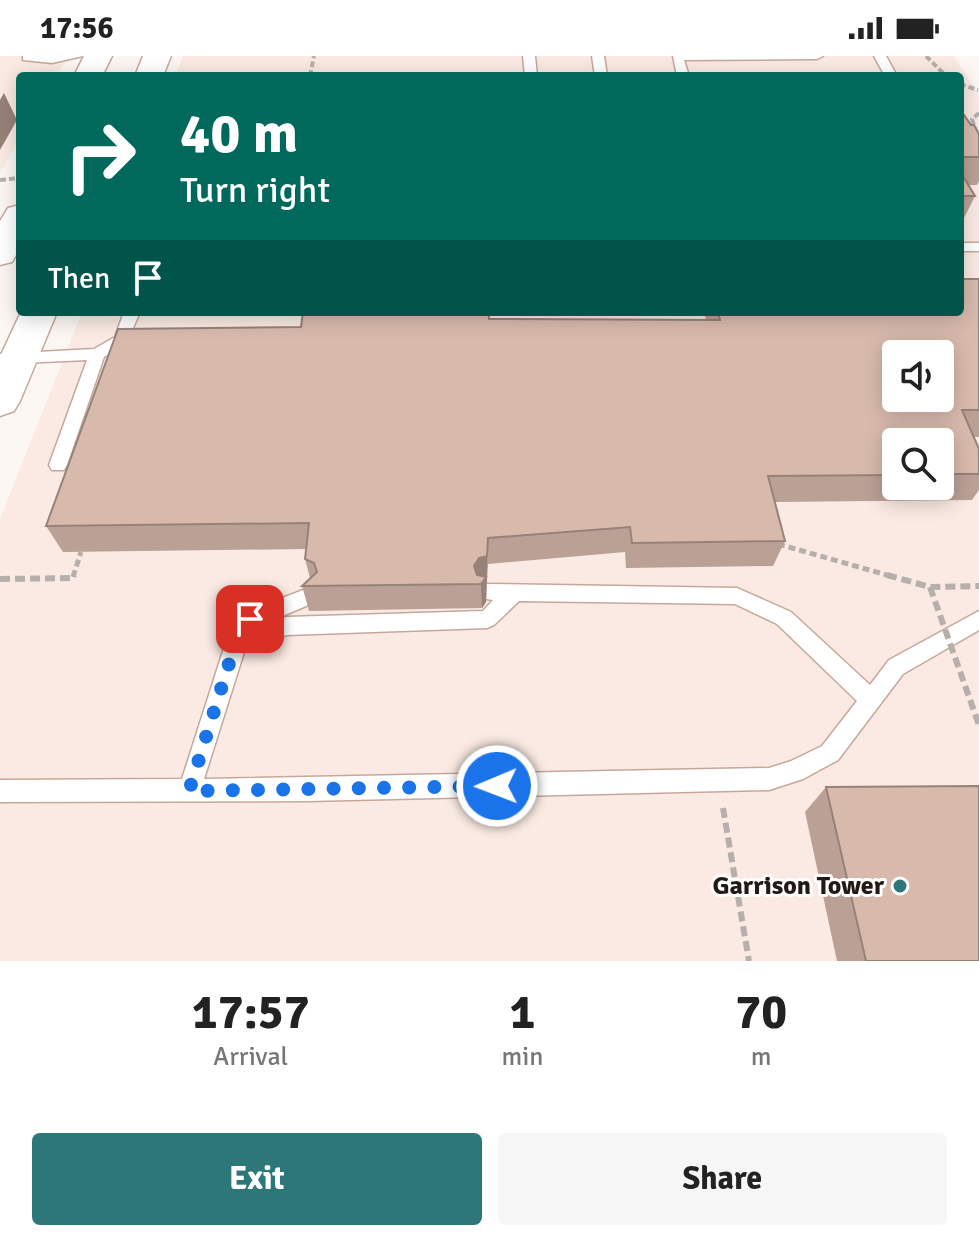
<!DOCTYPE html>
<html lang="en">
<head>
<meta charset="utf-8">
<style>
  body { margin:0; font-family:Signika,sans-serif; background:#f6f6f6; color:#222; height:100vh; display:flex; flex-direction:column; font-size:30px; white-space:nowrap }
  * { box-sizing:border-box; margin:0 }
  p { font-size:26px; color:#767676 }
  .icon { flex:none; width:44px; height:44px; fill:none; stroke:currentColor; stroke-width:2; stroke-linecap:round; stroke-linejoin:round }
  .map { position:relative; height:905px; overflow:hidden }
  .drawer { display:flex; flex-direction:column; background:#fff; flex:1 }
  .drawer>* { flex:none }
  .guide { position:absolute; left:16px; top:16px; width:948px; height:244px; border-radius:8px; box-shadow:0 4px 20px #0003; background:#00695c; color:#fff; overflow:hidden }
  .tools { position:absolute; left:882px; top:284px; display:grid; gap:16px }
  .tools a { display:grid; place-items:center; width:72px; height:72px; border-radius:8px; background:#fff; box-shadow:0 4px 20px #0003; font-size:40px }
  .pin { position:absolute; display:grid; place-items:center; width:68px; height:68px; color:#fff; margin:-34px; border-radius:16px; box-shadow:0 4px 12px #0006 }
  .me { position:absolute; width:88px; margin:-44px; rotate:269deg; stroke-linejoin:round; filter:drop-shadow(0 0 6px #0008) }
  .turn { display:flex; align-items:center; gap:28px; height:168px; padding:0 32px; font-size:36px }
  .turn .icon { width:104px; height:104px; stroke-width:2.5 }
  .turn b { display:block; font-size:56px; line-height:68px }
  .then { display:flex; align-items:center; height:76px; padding:0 32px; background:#0003; gap:16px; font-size:30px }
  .eta { display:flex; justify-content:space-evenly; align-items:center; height:136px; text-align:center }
  .eta b { font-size:48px; font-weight:800; line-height:56px }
  .action { display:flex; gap:16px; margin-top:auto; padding:16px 32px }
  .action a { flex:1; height:92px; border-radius:8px; background:#2d7778; color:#fff; font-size:32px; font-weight:800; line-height:92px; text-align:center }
  .action a+a { background:#f6f6f6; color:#222 }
  .status { display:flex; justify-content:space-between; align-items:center; height:56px; padding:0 40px; background:#fff; direction:ltr }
  .status svg { height:22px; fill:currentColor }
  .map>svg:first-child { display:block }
</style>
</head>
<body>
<div class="status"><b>17:56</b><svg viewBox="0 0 49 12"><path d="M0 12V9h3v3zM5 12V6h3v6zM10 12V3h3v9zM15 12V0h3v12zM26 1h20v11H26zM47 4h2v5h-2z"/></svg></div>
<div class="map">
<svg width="979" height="905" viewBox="0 0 979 905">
  <rect width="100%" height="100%" fill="#fdf7f4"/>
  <g fill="#faeae3" fill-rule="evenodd">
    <polygon points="0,0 68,0 56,20 20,20 20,82 0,116"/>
    <path d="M183 0H954L979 39V905H0V463L82 256H960V20H175ZM896 298H940V342H896ZM896 386H940V430H896Z"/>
  </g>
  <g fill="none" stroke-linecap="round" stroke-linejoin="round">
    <defs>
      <g id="service">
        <polygon points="23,0 83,0 52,7 23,4"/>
        <polygon points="523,0 535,0 537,20 525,20"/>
        <polygon points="592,0 604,0 607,20 595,20"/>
        <polygon points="673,0 823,0 817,3 684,4 689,20 677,20"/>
        <polygon points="874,0 886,0 897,20 885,20"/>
        <rect x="960" y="187" width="19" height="8"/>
        <polygon points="124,256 140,256 126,288 104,301 67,409 64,414 52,414 49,409 87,304 0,308 0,298 94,293 115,281"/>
        <path d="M487 528 737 532 791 556 870 629 889 604 979 555V574L903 618 838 704 803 723 769 734 308 745 0 746V724L182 723 223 595 243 557 311 531 318 533 321 539 318 545 256 571 287 561 483 555 493 544 480 542 477 536 480 530ZM519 545 735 548 777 568 857 645 822 690 791 705 769 712 204 723 245 593 287 579 487 572 494 569Z"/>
      </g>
      <g id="tertiary">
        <polygon points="84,0 112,0 102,20 74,20"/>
        <polygon points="143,0 171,0 163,20 135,20"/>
        <polygon points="20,149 20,192 12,206 0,209 0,165 8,152"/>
        <polygon points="21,256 57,256 20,345 14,355 0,360 0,301"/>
      </g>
    </defs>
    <use href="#service" stroke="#c5a89b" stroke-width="3"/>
    <use href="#tertiary" stroke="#c5a89b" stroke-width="3"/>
    <g stroke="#b6afab" stroke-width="4" stroke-dasharray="6 3" stroke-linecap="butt">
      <polyline points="926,0 946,20"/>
      <polyline points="310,20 314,0"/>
      <polyline points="960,28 978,34"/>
      <polyline points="979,57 972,63 979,85"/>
      <polyline points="0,124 20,122"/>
    </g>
    <g stroke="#b6afab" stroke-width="5" stroke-dasharray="7 4" stroke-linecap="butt">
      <polyline points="778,488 894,521"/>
      <polyline points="73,521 81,496"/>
    </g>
    <g stroke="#b6afab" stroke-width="6" stroke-dasharray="10 5" stroke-linecap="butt">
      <polyline points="887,519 930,531 979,530"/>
      <polyline points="0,523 73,522 74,519"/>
      <polyline points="723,752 749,905"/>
    </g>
    <use href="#service" fill="#fff" fill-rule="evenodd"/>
    <use href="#tertiary" fill="#fff" fill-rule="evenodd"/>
    <polyline stroke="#b6afab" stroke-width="6" stroke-dasharray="10 5" stroke-linecap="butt" points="930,531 979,669"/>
  </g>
  <g fill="#baa095" fill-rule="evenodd">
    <polygon points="960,59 979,78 979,125 977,129 969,129 975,140 961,168 960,168"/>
    <path d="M979 223V381H974L979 393V434L972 444 775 446 785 485 773 510 626 512 625 496 488 508 486 546 482 552 309 555 302 530 310 522 305 503 306 493 63 496 46 470 301 271 489 263 706 264 704 256H960ZM896 386H940V430H896Z"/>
    <polygon points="826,731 979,905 837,905 805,756"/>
  </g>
  <g fill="#978279">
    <polygon points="4,37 17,64 0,94 0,44"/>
    <polygon points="488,482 486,546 482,552 481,528 479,528 474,510"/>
  </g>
  <g fill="#d8baad" stroke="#978279" stroke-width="2" fill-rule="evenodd">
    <polygon points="539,18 601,18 602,20 539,20"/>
    <polygon points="960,59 964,59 971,69 974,69 979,78 979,101 960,101"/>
    <polygon points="960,115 975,140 960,140"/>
    <path d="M960 223H979V354H962L979 393V418H940V386H896V419L768 420 785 485 632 487 630 471 488 482 487 500 479 502 474 510 477 519 486 521 481 528 302 530 317 516 314 507 305 503 309 467 46 470 118 273 301 271 303 256H489V263L720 264 718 256H960ZM896 298H940V342H896Z"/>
    <polygon points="979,730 979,905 866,905 826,731"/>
  </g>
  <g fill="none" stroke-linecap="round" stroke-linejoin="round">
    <polyline stroke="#1a73e8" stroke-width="14" stroke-dasharray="0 25.2" points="250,563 233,595 189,735 497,730"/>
  </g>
  <circle fill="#2d7778" stroke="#fff" stroke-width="3" cx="900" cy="830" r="8"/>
  <g text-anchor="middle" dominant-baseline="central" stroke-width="6" stroke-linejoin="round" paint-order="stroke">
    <g font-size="26" font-weight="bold" fill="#241a15" stroke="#fff" text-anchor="end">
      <text x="884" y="830">Garrison Tower</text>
    </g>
  </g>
</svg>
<div class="tools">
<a><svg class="icon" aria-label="sound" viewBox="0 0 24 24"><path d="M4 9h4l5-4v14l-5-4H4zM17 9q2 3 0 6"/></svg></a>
<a><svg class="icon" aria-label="search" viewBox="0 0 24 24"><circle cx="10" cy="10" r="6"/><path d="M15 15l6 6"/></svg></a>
</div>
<div class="pin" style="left:250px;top:563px;background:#d93025"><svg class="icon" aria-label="arrive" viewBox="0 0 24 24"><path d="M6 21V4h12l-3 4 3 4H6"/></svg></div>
<svg class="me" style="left:497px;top:730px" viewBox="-20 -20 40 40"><circle r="17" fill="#1a73e8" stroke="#fff" stroke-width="3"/><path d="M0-11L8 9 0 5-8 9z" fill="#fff"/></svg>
<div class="guide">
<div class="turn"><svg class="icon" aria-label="right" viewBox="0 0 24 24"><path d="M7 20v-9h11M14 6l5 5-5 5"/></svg><div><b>40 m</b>Turn right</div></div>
<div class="then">Then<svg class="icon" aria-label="arrive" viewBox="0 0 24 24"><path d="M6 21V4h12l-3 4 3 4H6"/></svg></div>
</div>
</div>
<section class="drawer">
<div class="eta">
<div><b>17:57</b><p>Arrival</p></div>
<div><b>1</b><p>min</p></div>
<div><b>70</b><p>m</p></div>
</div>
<div class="action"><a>Exit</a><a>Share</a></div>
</section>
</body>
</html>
